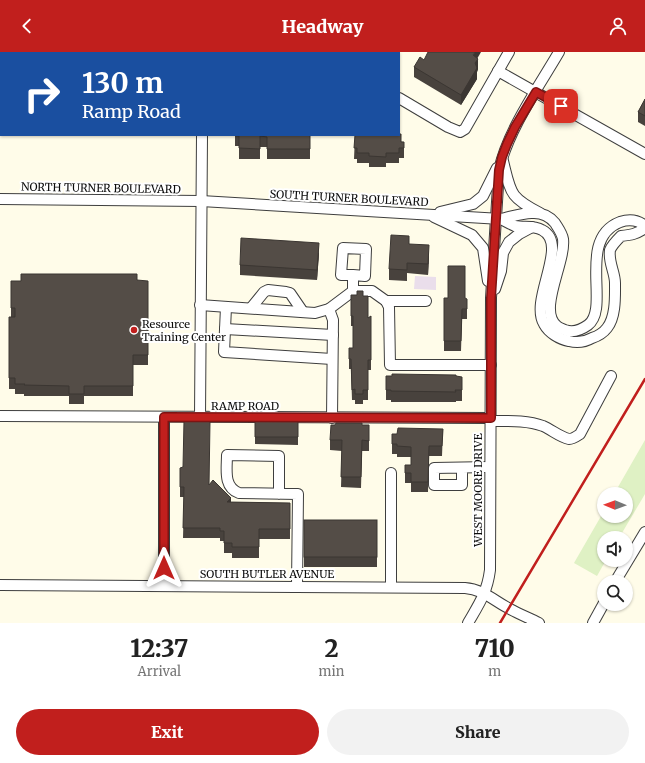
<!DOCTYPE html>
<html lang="en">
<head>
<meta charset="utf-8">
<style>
  body { margin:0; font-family:Merriweather,serif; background:#f2f2f2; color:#222; height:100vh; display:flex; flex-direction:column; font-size:15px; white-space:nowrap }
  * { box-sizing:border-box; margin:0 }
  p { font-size:13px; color:#767676 }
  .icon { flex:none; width:22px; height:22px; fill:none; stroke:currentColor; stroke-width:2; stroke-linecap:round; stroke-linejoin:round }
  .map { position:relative; height:571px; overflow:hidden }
  .panel { display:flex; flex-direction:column; background:#fff; flex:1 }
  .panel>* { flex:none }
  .top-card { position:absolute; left:0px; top:0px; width:400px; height:84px; box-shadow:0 1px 3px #0004; background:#1a4fa0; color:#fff; overflow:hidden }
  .needle { width:26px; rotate:271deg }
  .controls { position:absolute; left:597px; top:435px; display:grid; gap:8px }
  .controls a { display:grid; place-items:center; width:36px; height:36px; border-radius:50%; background:#fff; box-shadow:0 1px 3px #0004; font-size:20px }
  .pin { position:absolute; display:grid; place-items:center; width:34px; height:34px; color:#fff; margin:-17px; border-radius:8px; box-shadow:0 2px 6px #0006 }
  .me { position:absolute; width:44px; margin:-22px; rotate:0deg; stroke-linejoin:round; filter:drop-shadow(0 0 3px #0008) }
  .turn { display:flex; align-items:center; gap:14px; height:84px; padding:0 16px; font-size:18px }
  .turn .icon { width:52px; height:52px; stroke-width:2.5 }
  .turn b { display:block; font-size:28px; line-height:34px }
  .eta { display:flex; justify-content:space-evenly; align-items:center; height:68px; text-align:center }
  .eta b { font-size:24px; font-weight:800; line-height:28px }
  .cta { display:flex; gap:8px; margin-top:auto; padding:8px 16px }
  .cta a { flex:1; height:46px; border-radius:24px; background:#c11f1d; color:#fff; font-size:16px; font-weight:800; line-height:46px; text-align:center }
  .cta a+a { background:#f2f2f2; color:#222 }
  header { display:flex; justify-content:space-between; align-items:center; height:52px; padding:0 16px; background:#c11f1d; color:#fff; font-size:18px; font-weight:800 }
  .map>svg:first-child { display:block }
</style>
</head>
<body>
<header><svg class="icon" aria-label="back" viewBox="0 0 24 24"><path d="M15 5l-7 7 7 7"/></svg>Headway<svg class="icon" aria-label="person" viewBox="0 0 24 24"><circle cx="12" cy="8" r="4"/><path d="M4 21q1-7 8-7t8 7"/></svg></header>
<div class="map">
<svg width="645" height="571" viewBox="0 0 645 571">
  <rect width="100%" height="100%" fill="#fffce9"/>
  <polygon fill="#eadeeb" points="415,224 436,225 436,238 414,237"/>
  <polygon fill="#dff1c4" points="645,388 645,442 619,486 604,486 604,508 606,508 597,524 574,511 604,459 604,464 626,464 626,442 614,442"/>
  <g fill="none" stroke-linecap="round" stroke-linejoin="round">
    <defs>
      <g id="minor">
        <polyline points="321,0 322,1"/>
        <polyline points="106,1 106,0"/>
        <polyline points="203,1 203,0"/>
        <polyline points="498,19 645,102"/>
        <polyline points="399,46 448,75 460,80 465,77 509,0"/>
        <polyline points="0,51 1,52"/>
        <path d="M503 109C511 141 509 145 540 161"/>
        <path d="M0 147 201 149 501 167C511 165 524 160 534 161 542 161 550 165 555 171 558 176 562 181 563 187 566 210 537 259 557 274 559 276 563 277 565 278 573 281 581 278 588 273 611 256 576 187 620 170 629 167 637 167 645 174"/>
        <polyline points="440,160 473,152 483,144 497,116"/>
        <polyline points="434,165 472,183 483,196 488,229"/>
        <path d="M501 167C505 169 510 172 515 174 524 176 533 173 542 178 570 192 529 247 544 272 549 281 559 287 569 289 577 291 585 290 592 286 598 284 604 280 607 276 616 265 615 244 615 231 615 220 608 210 610 198 612 193 617 188 621 184 631 183 637 182 645 176"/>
        <polyline points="353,223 341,223 343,196 366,197 365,224 353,223 353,239"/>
        <polyline points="495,237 501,219 503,201 509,190 519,182 532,175"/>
        <polyline points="386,249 426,249"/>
        <polyline points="200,253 315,261 329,257 353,239 372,239 386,249 389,255 390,313 491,313"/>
        <polyline points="226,255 224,300 332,307"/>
        <polyline points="251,256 264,240 268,238 286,240 290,241 303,260"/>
        <polyline points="329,257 333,268 332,366"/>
        <polyline points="225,277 333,283"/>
        <polyline points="0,364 491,366"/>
        <polyline points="200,365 202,83"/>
        <path d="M491 369C508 369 527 368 543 374 552 378 560 385 569 387 573 387 577 384 580 382L611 324"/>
        <polyline points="462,416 462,433 434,433 434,416 490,415"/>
        <path d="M279 442V404L227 403C227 417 223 435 239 441L298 442 297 535"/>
        <polyline points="615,530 645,480"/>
        <path d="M0 533 465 536C483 537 494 549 510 557 519 562 529 566 539 571"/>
        <polyline points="164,534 164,365"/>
        <polyline points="391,535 391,421"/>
        <path d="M468 571C479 552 487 541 490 518L491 246 499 118C508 78 538 36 559 0"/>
        <polyline points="593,571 604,551"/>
      </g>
    </defs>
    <use href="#minor" stroke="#3e3e3e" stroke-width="12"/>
    <use href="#minor" stroke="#fff" stroke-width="10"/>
    <polyline stroke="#c11f1d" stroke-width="2.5" points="500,571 645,327"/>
  </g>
  <g fill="#48423d">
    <polygon points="477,6 478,17 477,20 477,27 461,53 414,25 414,15 424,8"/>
    <polygon points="645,47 645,74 638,70 638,60"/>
    <polygon points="235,83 310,83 310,107 267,107 267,95 260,95 260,107 239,107 239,94 235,94"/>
    <polygon points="355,83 404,90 404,106 399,106 399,111 386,111 386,115 369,115 369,111 357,111 357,107 354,107"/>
    <polygon points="319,201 317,228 240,223 240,213"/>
    <polygon points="429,204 428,223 407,221 407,229 389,228 389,217"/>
    <polygon points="11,229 148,229 148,313 133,313 133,344 84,344 84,352 69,352 69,344 24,344 24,342 15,342 15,337 9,337 9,265 11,265"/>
    <polygon points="351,243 363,244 368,266 371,264 371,318 368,318 368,348 363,348 363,352 355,352 355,348 352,348 351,317 349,317 349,296 353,296 353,274 351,274"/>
    <polygon points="444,246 467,247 467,267 462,267 461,299 444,299"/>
    <polygon points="386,324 462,325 462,349 456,349 456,350 391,350 391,348 386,348"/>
    <polygon points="255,367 298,368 298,393 255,392"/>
    <polygon points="362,373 369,373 369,399 362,399 361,436 341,435 342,399 330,398 330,388"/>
    <polygon points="443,377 442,404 429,404 428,440 411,440 411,431 405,431 405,413 411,413 411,405 397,405 397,402 392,402 392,382 397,382"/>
    <polygon points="209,433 231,450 290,451 290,487 259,487 259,506 232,506 232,501 224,501 224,489 220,489 220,486 183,486 184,445 180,445 180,435"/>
    <rect x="304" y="468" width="73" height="47"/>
  </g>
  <g fill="#3b3632">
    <polygon points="475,0 481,0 473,14 473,3"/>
    <polygon points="478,7 478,17 477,20 477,27 461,53 461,43 475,11"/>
    <polygon points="319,191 319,201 317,228 317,218"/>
    <polygon points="429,193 429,204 428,223 428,212"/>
    <polygon points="231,446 231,456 227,450"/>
  </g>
  <g fill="#544d47" stroke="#3b3632">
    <polygon points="428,0 475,0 473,3 478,7 475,11 477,16 461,43 414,15 420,5 424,8"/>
    <polygon points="645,47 645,64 638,60"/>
    <polygon points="399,82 401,82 401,90 404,90 404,96 399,96 399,101 386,101 386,105 369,104 369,101 357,101 357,96 354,96 355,83 399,83"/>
    <polygon points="235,83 310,83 310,97 267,97 267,85 260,84 260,97 239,96 239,84 235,84"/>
    <polygon points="391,183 409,184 409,192 429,193 428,212 407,211 407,218 389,217"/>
    <polygon points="241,186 319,191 317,218 240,213"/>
    <polygon points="448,214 465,214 465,246 467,247 467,257 462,257 461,289 444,289 444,246 448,246"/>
    <polygon points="21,222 137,222 137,228 148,229 148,303 133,303 133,334 84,334 84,342 69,342 69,334 24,333 25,332 15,332 15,326 9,326 9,265 15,265 15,256 11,256 11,229 21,229"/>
    <polygon points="357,239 363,239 363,244 368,244 368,266 371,264 371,308 368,308 368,338 363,338 363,342 355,342 355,337 352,338 351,307 349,307 349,296 353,296 353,264 351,264 351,243 357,243"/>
    <polygon points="392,322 456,323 456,324 462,325 462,338 455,338 456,340 391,339 391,338 386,338 386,324 392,324"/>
    <polygon points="255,367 298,368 298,385 255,385"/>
    <polygon points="184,369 210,369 209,433 213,428 231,446 227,450 290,451 290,477 259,477 259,495 232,495 232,491 224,491 224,479 220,479 220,476 183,476 184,435 180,435 180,416 183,415"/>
    <polygon points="336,371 362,371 362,373 369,373 369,389 362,388 361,425 341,425 342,388 330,388 331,373 335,373"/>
    <polygon points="398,376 443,377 442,394 429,394 428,430 411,430 411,421 405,421 405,413 411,413 411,395 397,394 397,392 392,392 392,382 397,382"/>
    <rect x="304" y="468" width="73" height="37"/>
  </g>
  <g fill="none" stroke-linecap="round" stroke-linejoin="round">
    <defs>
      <polyline id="route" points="164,516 164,365 491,366 491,246 499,118 502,105 507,92 515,75 536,40 561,54"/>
    </defs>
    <use href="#route" stroke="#7d1413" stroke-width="10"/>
    <use href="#route" stroke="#c11f1d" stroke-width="7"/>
  </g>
  <circle fill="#c11f1d" stroke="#fff" stroke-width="1.5" cx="134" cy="278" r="4"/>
  <g text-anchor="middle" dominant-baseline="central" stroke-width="4" stroke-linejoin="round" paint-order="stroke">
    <g font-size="11" fill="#0b0b0b" stroke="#fff">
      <text transform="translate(101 136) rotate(1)">NORTH TURNER BOULEVARD</text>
      <text transform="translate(349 146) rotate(3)">SOUTH TURNER BOULEVARD</text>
      <text x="245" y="354">RAMP ROAD</text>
      <text transform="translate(478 438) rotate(-90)">WEST MOORE DRIVE</text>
      <text x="267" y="522">SOUTH BUTLER AVENUE</text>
    </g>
    <g font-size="11" fill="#0b0b0b" stroke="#fff" text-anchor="start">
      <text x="142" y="272">Resource<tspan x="142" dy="13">Training Center</tspan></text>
    </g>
  </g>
</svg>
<div class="controls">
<a><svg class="needle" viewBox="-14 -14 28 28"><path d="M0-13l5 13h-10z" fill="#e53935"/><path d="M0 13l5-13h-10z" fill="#767676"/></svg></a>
<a><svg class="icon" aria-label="sound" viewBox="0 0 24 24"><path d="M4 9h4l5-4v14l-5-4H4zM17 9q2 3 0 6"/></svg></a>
<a><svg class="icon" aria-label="search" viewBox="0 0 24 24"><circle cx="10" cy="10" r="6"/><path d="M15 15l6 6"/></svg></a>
</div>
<div class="pin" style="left:561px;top:54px;background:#d93025"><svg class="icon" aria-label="arrive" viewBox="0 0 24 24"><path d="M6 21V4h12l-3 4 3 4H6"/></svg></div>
<svg class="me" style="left:164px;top:516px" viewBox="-20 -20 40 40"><path d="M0-17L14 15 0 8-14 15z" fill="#c11f1d" stroke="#fff" stroke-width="4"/></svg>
<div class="top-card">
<div class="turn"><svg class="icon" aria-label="right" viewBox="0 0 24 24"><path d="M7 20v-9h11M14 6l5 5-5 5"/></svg><div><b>130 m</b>Ramp Road</div></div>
</div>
</div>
<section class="panel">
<div class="eta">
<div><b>12:37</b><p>Arrival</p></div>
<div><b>2</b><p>min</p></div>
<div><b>710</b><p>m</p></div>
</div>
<div class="cta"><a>Exit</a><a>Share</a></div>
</section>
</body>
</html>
